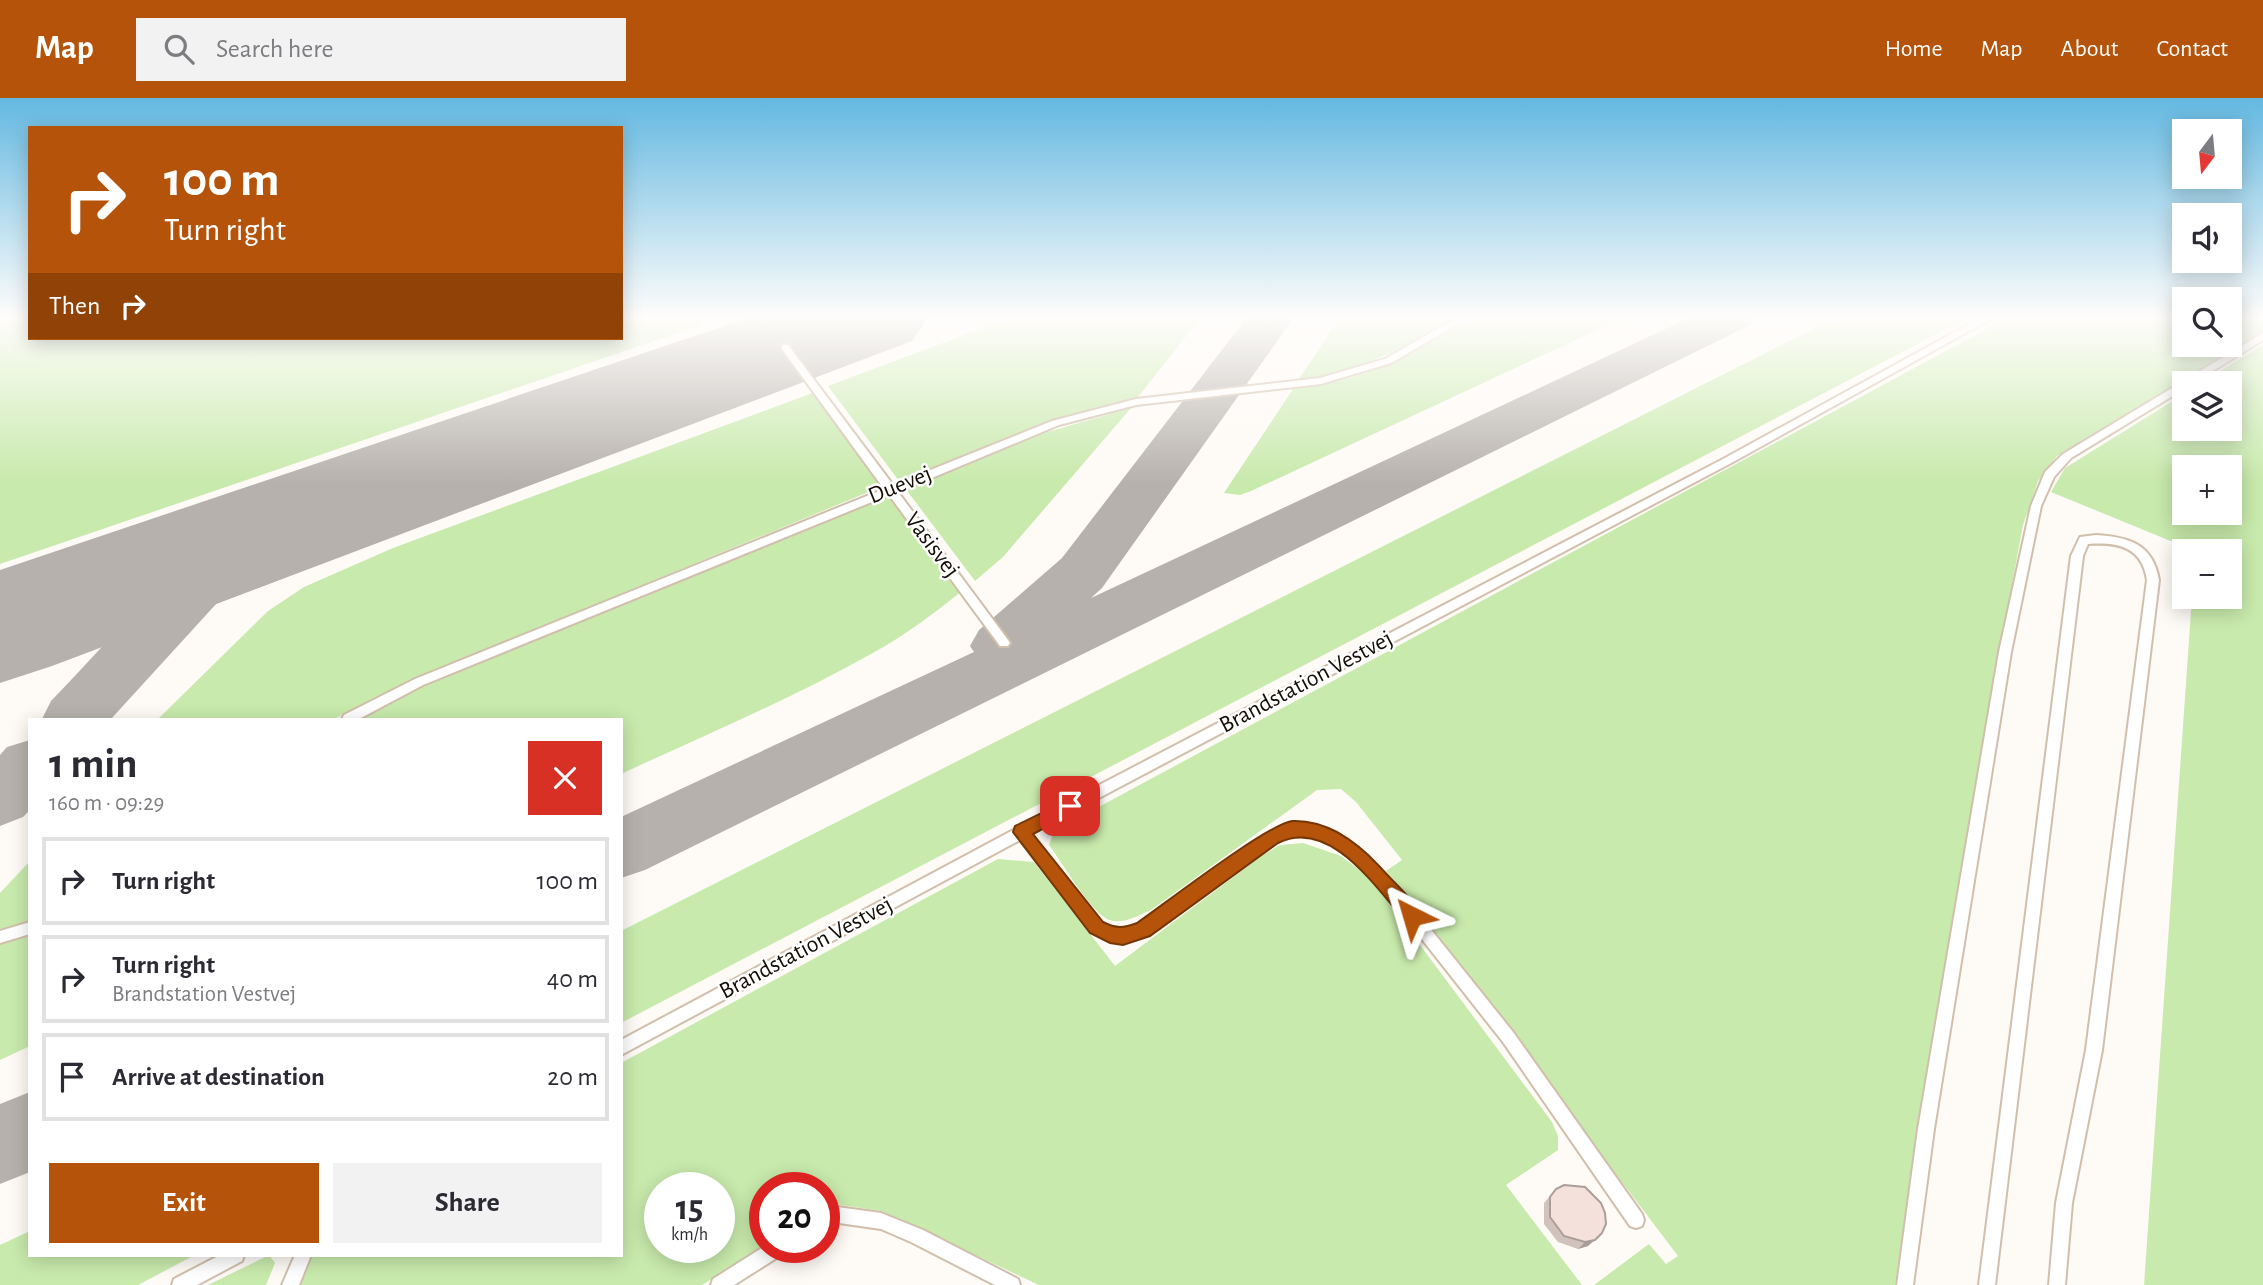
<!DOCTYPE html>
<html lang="en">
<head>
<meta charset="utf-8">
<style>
  body { margin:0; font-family:"Alegreya Sans",sans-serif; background:#f2f2f3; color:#2b2b33; height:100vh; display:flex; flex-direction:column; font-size:26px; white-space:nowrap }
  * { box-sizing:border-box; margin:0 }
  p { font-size:23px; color:#7c7c81 }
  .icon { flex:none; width:38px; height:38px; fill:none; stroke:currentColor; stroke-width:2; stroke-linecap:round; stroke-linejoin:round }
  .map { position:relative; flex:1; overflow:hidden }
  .side { position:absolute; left:28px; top:620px; width:595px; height:539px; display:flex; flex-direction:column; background:#fff; border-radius:0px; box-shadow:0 4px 18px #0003 }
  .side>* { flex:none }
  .hud { position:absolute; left:28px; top:28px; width:595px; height:214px; border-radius:0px; box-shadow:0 4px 18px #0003; background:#b45309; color:#fff; overflow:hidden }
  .needle { width:46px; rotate:196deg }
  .tools { position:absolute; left:2172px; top:21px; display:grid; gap:14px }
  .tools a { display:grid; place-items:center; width:70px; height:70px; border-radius:0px; background:#fff; box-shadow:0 4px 18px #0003; font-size:35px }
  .speed { position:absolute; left:644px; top:1074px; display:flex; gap:14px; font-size:35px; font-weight:700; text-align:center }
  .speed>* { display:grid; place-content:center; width:91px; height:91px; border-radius:50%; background:#fff; box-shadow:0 4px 18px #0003; line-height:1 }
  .speed small { font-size:18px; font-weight:400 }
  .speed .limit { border:10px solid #d22; background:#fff; color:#111 }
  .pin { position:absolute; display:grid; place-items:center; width:60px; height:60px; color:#fff; margin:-30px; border-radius:14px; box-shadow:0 4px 10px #0006 }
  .me { position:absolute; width:77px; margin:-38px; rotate:320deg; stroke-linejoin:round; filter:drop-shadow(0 0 5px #0008) }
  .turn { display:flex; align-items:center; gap:24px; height:147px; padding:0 21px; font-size:32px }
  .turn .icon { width:91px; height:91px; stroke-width:2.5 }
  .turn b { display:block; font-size:49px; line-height:60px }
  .then { display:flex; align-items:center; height:66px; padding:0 21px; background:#0003; gap:14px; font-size:26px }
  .round { display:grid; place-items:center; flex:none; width:74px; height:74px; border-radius:0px; background:#f2f2f3 }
  .head { display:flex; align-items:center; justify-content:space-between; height:119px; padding:0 21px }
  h1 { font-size:42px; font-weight:600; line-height:52px }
  .cta { display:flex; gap:14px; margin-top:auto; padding:14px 21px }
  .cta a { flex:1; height:80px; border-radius:0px; background:#b45309; color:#fff; font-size:28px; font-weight:600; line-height:80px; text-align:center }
  .cta a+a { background:#f2f2f3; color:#2b2b33 }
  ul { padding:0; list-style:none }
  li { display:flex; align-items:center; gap:21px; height:88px; margin:0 14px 10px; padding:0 7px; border:4px solid #e1e1e2; border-radius:0px }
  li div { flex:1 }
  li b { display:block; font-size:26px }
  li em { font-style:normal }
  header { display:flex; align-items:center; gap:42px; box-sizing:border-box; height:98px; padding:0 35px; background:#b45309; color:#fff }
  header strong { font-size:33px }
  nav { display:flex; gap:38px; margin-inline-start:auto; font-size:24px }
  .search { width:490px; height:63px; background:#f2f2f3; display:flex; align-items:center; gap:18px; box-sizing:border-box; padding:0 24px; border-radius:0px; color:#7c7c81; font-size:26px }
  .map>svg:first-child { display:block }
</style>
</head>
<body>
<header>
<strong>Map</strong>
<div class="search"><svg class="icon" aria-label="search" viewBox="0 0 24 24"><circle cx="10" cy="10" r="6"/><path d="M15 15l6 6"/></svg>Search here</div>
<nav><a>Home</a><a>Map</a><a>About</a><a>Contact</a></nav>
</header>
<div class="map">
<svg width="2263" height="1187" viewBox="0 0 2263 1187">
  <rect width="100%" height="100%" fill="#fefaf6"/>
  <g fill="#c8eaac" fill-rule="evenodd">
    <polygon points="0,218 30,218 30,240 621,240 621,218 703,220 698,228 0,466"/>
    <polygon points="1015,218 1202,218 1138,299 1046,324 899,383 828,288"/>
    <path d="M1341 218H1462C1409 250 1357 272 1297 284Z"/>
    <path d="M1476 218H1627L1251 393 1240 397 1224 395 1293 291C1361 286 1419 252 1476 218Z"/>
    <polygon points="1839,218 1971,218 621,925 621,833"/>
    <path d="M2011 218H2184V247H2230V218H2263V233L2072 351 2057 358 2038 383 2023 427 1979 666 1915 1049 1895 1187H1594L1649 1146 1666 1166 1678 1158 1386 773 1402 762 1356 704 1341 691 1317 692 1151 812C1139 817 1123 827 1109 822 1090 814 1062 764 1049 747L1054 733Z"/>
    <path d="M2263 247V1187H2144L2192 499H2230V453H2195L2051 394 2065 370 2184 296V331H2230V285H2201ZM2230 369V415H2184V369Z"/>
    <polygon points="818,293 888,386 398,588 334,621 158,621 268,513 304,489 393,450"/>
    <polygon points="1131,310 1003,459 975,483 905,390 1037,337"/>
    <path d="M897 394 967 489C937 513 906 537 871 556 791 601 705 637 621 676V621H359L413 592Z"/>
    <path d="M1303 745 1341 758 1370 780 1552 1024 1558 1038V1052L1506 1087 1582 1187H1039L881 1113 834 1106 824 1111V1090H765V1148L702 1187H296L308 1157H621V965L998 761 1034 764 1115 868 1260 759 1280 747ZM660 1090H719V1150H660Z"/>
    <polygon points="30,763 30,825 0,833 0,795"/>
    <polygon points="30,837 30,948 0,962 0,846"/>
    <polygon points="30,1133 30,1157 195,1157 138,1187 0,1187 0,1147"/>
    <polygon points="269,1157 275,1165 266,1187 208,1187"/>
  </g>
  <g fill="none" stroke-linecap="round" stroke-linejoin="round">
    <g fill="#b6b1ac" fill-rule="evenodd">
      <path d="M741 218H787C785 247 755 288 723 286 718 286 712 283 707 282L700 271C715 249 736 249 741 218Z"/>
      <polygon points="1248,218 1295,218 1102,490 1091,500 1693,218 1755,218 1748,228 645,772 621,780 621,719 974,554 970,548 979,532 1062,460"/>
      <path d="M303 402 322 407 330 421 322 435 268 465 217 505 111 621H42L51 603C124 528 198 432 303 402Z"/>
      <polygon points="30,642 30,712 23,719 0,728 0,657 7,649"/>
      <polygon points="30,994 30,1074 0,1086 0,1006"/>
    </g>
    <polygon fill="#b6b1ac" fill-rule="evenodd" points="754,218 929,218 912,243 52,568 0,585 0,472"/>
    <defs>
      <g id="service">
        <polygon points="1460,218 1472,218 1391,265 1321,286 1136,307 1059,327 898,394 1008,542 1010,545 1008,548 1000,548 889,397 423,587 359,621 342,621 344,617 415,581 884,391 782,251 782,247 788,247 893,387 1052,323 1136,301 1320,280 1385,261"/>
        <path d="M1984 218H1996L1733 364 1031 736 1101 824C1113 831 1125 833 1138 827L1267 736 1291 724 1310 726 1336 734 1367 757 1401 794 1513 934 1642 1116 1644 1122 1642 1128 1636 1130 1630 1128 1503 944 1391 802 1357 765 1327 743 1310 738 1292 736 1277 744 1148 837 1131 843 1120 844 1091 834 1020 742 621 957V942L1017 730 1725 360Z"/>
        <polygon points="2263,235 2263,242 2193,285 2184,285 2184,291 2071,360 2054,379 2041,408 2011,554 1934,1031 1913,1187 1897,1187 1918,1031 1999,554 2031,408 2045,374 2063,356"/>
        <path d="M2096 437C2129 439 2153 446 2159 482L2102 952 2072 1105 2065 1187H2049L2056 1105 2086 952 2147 482C2142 449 2118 444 2088 446L2083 458 1995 1187H1979L2071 458 2080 439Z"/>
        <polygon points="30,824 30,836 0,845 0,833"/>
        <polygon points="830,1108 881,1115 923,1132 1018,1181 1020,1187 995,1187 911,1144 881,1131 832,1124 824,1128 824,1110"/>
        <polygon points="765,1148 765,1150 785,1150 783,1156 734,1187 711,1187 713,1181"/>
        <polygon points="220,1157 244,1157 242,1163 197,1187 172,1187 174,1181"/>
        <polygon points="295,1157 311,1157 299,1187 282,1187"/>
      </g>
    </defs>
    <use href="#service" stroke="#d1bfac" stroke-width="4"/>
    <use href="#service" fill="#fff" fill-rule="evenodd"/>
  </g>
  <polygon fill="#d2c2bc" points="1556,1091 1588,1148 1578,1151 1558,1144 1544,1126 1544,1105"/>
  <polygon fill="#ab9e99" points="1595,1142 1588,1148 1578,1151 1585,1144"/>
  <polygon fill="#f4e1db" stroke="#ab9e99" stroke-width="2" points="1564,1087 1585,1089 1601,1105 1605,1115 1606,1126 1602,1135 1595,1142 1585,1144 1564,1138 1550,1119 1550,1099 1556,1091"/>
  <linearGradient id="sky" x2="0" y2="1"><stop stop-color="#63b8e1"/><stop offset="0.57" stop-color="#fffdfb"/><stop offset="1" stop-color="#fffdfb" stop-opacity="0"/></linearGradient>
  <rect width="2263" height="385" fill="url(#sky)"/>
  <path fill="#b45309" stroke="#753606" stroke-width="2" d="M1070 701 1076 703 1079 708 1076 713 1033 736 1103 824C1116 831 1124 830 1137 825 1163 807 1270 724 1293 723 1328 722 1358 745 1380 769 1393 784 1413 800 1421 818L1419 824 1412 826 1406 824C1376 790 1330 719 1278 745L1150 838 1123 847 1110 845 1090 835 1013 734 1015 728Z"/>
  <g text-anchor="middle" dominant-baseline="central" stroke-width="5" stroke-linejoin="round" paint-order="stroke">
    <g font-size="24" fill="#140e07" stroke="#fff">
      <text transform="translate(900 387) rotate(-22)">Duevej</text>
      <text transform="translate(932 447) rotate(53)">Vasisvej</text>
      <text transform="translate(1306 584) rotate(-28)">Brandstation Vestvej</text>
      <text transform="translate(806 850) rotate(-28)">Brandstation Vestvej</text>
    </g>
  </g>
</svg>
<div class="tools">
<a><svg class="needle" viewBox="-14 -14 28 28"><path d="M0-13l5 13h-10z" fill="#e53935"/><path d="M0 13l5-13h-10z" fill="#7c7c81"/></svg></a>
<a><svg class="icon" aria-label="sound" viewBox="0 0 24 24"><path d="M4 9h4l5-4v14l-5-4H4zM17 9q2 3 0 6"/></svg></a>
<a><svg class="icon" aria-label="search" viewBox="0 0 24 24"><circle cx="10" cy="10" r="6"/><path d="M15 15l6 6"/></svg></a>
<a><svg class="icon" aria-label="layers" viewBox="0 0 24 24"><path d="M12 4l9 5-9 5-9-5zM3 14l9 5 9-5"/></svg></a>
<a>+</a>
<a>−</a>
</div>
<div class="speed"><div>15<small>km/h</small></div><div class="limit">20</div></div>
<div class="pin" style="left:1070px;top:708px;background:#d93025"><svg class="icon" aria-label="arrive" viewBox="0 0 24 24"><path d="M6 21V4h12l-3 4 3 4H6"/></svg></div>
<svg class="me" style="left:1412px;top:818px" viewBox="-20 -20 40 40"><path d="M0-17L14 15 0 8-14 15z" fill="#b45309" stroke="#fff" stroke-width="4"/></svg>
<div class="hud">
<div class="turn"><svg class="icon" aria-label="right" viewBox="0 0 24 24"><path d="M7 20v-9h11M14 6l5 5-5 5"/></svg><div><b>100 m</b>Turn right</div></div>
<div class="then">Then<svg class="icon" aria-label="right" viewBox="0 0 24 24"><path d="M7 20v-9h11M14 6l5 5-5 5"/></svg></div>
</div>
<section class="side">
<div class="head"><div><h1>1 min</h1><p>160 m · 09:29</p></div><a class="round" style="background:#d93025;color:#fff"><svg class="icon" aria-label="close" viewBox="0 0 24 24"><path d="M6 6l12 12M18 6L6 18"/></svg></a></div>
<ul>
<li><svg class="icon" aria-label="right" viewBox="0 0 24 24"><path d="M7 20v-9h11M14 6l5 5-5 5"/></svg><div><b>Turn right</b></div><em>100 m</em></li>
<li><svg class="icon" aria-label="right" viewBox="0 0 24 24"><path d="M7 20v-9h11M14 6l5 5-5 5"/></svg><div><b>Turn right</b><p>Brandstation Vestvej</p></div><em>40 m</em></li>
<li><svg class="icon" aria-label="arrive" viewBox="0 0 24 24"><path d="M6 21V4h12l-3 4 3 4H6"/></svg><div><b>Arrive at destination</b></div><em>20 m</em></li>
</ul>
<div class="cta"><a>Exit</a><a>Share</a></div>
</section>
</div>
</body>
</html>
